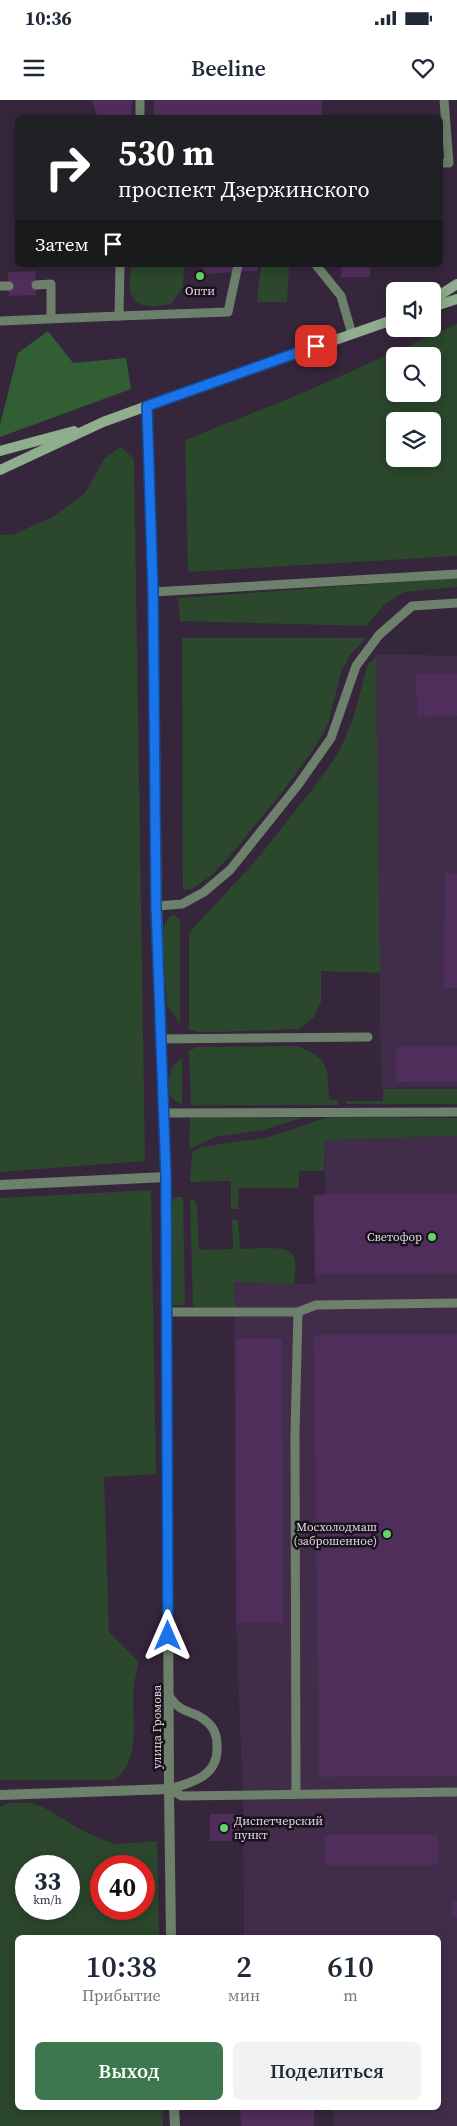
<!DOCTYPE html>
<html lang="ru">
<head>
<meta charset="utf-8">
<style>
  body { margin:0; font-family:"Source Serif 4",serif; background:#f2f2f3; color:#1f2937; height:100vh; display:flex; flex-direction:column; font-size:19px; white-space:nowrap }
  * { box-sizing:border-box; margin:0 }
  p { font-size:16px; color:#747a83 }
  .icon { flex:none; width:28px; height:28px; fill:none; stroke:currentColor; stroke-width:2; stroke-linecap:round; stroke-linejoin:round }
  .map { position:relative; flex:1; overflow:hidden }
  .panel { position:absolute; left:15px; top:1835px; width:426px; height:175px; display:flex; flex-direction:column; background:#fff; border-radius:8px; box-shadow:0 2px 12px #0003 }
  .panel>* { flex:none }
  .guide { position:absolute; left:15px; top:15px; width:428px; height:152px; border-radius:8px; box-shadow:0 2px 12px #0003; background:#202124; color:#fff; overflow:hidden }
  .tools { position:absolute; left:386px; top:182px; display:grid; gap:10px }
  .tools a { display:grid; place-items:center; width:55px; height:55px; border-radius:8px; background:#fff; box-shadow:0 2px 12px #0003; font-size:25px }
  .speed { position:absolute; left:15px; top:1755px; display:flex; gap:10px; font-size:25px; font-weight:700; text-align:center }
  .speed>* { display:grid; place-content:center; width:65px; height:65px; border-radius:50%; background:#fff; box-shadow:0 2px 12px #0003; line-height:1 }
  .speed small { font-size:12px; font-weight:400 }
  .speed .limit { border:8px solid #d22; background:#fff; color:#111 }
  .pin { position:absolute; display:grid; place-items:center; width:42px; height:42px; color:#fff; margin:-21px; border-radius:10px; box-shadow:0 2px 8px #0006 }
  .me { position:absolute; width:55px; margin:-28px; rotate:0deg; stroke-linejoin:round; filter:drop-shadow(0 0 4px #0008) }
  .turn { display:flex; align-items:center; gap:18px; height:105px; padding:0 20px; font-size:22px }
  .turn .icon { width:65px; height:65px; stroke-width:2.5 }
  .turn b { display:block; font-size:35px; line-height:42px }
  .then { display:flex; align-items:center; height:48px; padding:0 20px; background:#0003; gap:10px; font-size:19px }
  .eta { display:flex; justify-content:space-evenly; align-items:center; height:85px; text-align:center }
  .eta b { font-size:30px; font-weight:600; line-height:35px }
  .action { display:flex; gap:10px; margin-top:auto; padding:10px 20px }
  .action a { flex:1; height:58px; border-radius:8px; background:#3e764d; color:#fff; font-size:20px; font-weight:600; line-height:58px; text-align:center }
  .action a+a { background:#f2f2f3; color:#1f2937 }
  .status { display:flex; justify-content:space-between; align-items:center; height:35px; padding:0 25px; background:#fff; direction:ltr }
  .status svg { height:14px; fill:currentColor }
  header { display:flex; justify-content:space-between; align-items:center; height:65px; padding:0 20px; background:#fff; font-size:22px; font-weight:600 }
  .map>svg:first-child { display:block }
</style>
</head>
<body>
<div class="status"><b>10:36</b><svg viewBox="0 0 49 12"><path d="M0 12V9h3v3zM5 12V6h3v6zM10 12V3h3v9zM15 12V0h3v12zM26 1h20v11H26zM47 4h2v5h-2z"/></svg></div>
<header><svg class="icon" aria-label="menu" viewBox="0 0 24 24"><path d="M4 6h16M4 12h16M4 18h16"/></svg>Beeline<svg class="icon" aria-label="heart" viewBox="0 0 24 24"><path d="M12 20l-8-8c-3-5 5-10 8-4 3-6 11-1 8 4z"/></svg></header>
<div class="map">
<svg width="457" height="2026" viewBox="0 0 457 2026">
  <rect width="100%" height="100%" fill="#36263c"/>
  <g fill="#412d49">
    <polygon points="376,554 457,556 457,987 381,988"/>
    <polygon points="457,1036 457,2026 333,2026 333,2008 439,2008 439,1838 244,1837 243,1696 236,1523 234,1182 315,1184 314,1095 325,1094 325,1040"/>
  </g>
  <g fill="#2b472c" fill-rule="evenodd">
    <path d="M132 165H184L183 187 171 204C156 207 134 210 130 190 129 182 131 172 132 165Z"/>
    <polygon points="261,165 289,165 287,202 257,202"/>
    <path d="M457 224V456L188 472 185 340 305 292ZM395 256H432V294H395ZM395 321H432V359H395Z"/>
    <polygon points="121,347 134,359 145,1061 0,1072 0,435 14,434 51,418 85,393 105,358"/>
    <polygon points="457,478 457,487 404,492 385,504 366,526 180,521 178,498"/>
    <polygon points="182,538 366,538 350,555 341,572 328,624 314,649 281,694 228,758 211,776 192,789 183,790"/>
    <polygon points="376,557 380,873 321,871 321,902 314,917 299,929 219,932 198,932 189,929 189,833 258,758 314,687 338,654 353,619 368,564"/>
    <polygon points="174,815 180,820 180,924 167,905 162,830 169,817"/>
    <path d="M296 946C329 958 328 967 329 999L338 1001 339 1005H191L189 951 197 947Z"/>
    <path d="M182 958V1004L178 1003 169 995C168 980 168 967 182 958Z"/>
    <polygon points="383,989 457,989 457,1004 347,1004 346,1001 383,1001"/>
    <polygon points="190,1017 302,1018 263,1030 215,1037 189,1049"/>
    <polygon points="328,1017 457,1018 457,1036 325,1040 324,1071 299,1071 299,1088 239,1088 238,1109 231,1109 231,1081 190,1082 192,1053 201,1047 269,1037"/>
    <path d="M151 1090 156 1374 104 1377 109 1532 139 1562C137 1569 135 1577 134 1585 130 1615 144 1659 114 1680H0V1098Z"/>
    <polygon points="177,1097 183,1097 185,1205 170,1205 169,1106 171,1101"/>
    <path d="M190 1099H193L197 1106 199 1150 233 1149 232 1119 238 1120 240 1145 242 1149C256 1149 291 1143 295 1159 296 1167 295 1176 294 1184L234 1182 235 1208 193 1207Z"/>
    <path d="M8 1703H30L43 1707 87 1733 115 1744 157 1741 159 1837 18 1838V2008H163V2026H0V1707ZM26 1766H69V1809H26ZM101 1766H144V1809H101Z"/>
  </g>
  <polygon fill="#315f33" points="48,231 73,263 126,258 131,289 0,337 0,325 18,253"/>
  <g fill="#502e5c">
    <polygon points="92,0 132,0 131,18 112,15 98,18"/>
    <rect x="154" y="0" width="168" height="18"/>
    <polygon points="203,165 257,165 258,171 203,174"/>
    <rect x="341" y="165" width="29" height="12"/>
    <polygon points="35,171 36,195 9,196 8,172"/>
    <polygon points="416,573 457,573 457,616 417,617"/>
    <polygon points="445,773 457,773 457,888 444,888"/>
    <polygon points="457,946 457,982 396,982 396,947"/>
    <polygon points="457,1093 457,1173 315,1174 314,1095"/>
    <polygon points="457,1234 457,1676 319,1677 314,1235"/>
    <polygon points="236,1239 282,1239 283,1523 236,1523"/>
    <rect x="210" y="1714" width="29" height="27"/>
    <rect x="325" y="1735" width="113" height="30"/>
    <rect x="452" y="1801" width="5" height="17"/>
    <polygon points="240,2008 314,2008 314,2026 241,2026"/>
  </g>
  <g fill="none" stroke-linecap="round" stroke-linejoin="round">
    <g stroke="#6c806b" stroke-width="9">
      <polyline points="140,18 140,0"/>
      <polyline points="440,63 449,63 444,0"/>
      <polyline points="316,165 341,196 352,234"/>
      <polyline points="36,185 51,184 51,218"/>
      <polyline points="0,186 9,186"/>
      <polyline points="119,216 228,212 238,165"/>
      <polyline points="0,221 119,216 120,165"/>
      <polyline points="153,492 457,474"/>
      <polyline points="157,806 182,804 204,792 230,770 298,685 331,638 356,566 379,535 412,506 457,503"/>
      <polyline points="161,939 368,937"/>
      <polyline points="163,1013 457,1012"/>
      <polyline points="166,1212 298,1212 316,1205 457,1203"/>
      <polyline points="169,1689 182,1696 457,1692"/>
      <path d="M169 1689C194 1682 219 1676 217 1645 217 1636 214 1627 206 1621 191 1608 184 1617 169 1596"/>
      <polyline points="296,1694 295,1333 298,1212"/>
    </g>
    <polyline stroke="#6c806b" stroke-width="10" points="0,1085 166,1077"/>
    <g stroke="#6c806b" stroke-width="10">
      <polyline points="147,306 153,492 157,806 166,1077 169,1689 171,1838"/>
      <polyline points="0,1695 169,1689"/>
      <polyline points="174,2008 175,2026"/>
    </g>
    <g stroke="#8eae8d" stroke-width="10">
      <polyline points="432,200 457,184"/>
      <polyline points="432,207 457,199"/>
      <polyline points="0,351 74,331"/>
      <polyline points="0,370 103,322 147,306 395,219"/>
    </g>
  </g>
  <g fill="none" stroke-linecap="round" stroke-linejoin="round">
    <defs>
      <polyline id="route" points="168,1536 166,1077 156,806 153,492 147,306 316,246"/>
    </defs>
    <use href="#route" stroke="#114b97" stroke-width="12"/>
    <use href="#route" stroke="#1a73e8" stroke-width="9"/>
  </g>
  <g fill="#63d468" stroke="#19121c" stroke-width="2">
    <circle cx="200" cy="176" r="5"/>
    <circle cx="432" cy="1137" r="5"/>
    <circle cx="387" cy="1434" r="5"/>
    <circle cx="224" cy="1728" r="5"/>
  </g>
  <g text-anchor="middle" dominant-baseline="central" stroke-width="5" stroke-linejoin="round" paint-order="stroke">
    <g font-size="12" fill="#e2d8e6" stroke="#19121c" text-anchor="end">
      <text x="200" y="191" text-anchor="middle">Опти</text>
      <text x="422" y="1137">Светофор</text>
      <text x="377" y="1427">Мосхолодмаш<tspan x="377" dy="14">(заброшенное)</tspan></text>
      <text x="234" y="1721" text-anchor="start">Диспетчерский<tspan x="234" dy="14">пункт</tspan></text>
    </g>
    <g font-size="12" fill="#e2d8e6" stroke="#19121c">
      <text transform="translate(157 1627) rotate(-90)">улица Громова</text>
    </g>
  </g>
</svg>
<div class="tools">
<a><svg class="icon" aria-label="sound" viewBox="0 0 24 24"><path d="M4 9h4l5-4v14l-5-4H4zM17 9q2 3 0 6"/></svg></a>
<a><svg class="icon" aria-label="search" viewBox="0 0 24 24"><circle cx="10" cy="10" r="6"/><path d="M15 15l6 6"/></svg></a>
<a><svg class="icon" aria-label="layers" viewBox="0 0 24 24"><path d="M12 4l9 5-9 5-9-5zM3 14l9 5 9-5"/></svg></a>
</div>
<div class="speed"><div>33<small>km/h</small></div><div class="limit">40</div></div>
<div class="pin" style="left:316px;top:246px;background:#d93025"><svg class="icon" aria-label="arrive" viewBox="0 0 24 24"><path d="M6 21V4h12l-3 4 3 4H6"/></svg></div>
<svg class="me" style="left:168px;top:1536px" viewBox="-20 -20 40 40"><path d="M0-17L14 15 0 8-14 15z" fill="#1a73e8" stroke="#fff" stroke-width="4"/></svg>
<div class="guide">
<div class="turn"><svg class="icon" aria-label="right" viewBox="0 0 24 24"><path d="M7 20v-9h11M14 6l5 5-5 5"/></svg><div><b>530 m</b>проспект Дзержинского</div></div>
<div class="then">Затем<svg class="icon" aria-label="arrive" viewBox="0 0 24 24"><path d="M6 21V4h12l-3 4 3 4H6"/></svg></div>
</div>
<section class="panel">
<div class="eta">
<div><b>10:38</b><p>Прибытие</p></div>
<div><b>2</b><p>мин</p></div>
<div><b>610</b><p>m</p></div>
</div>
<div class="action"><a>Выход</a><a>Поделиться</a></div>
</section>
</div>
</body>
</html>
